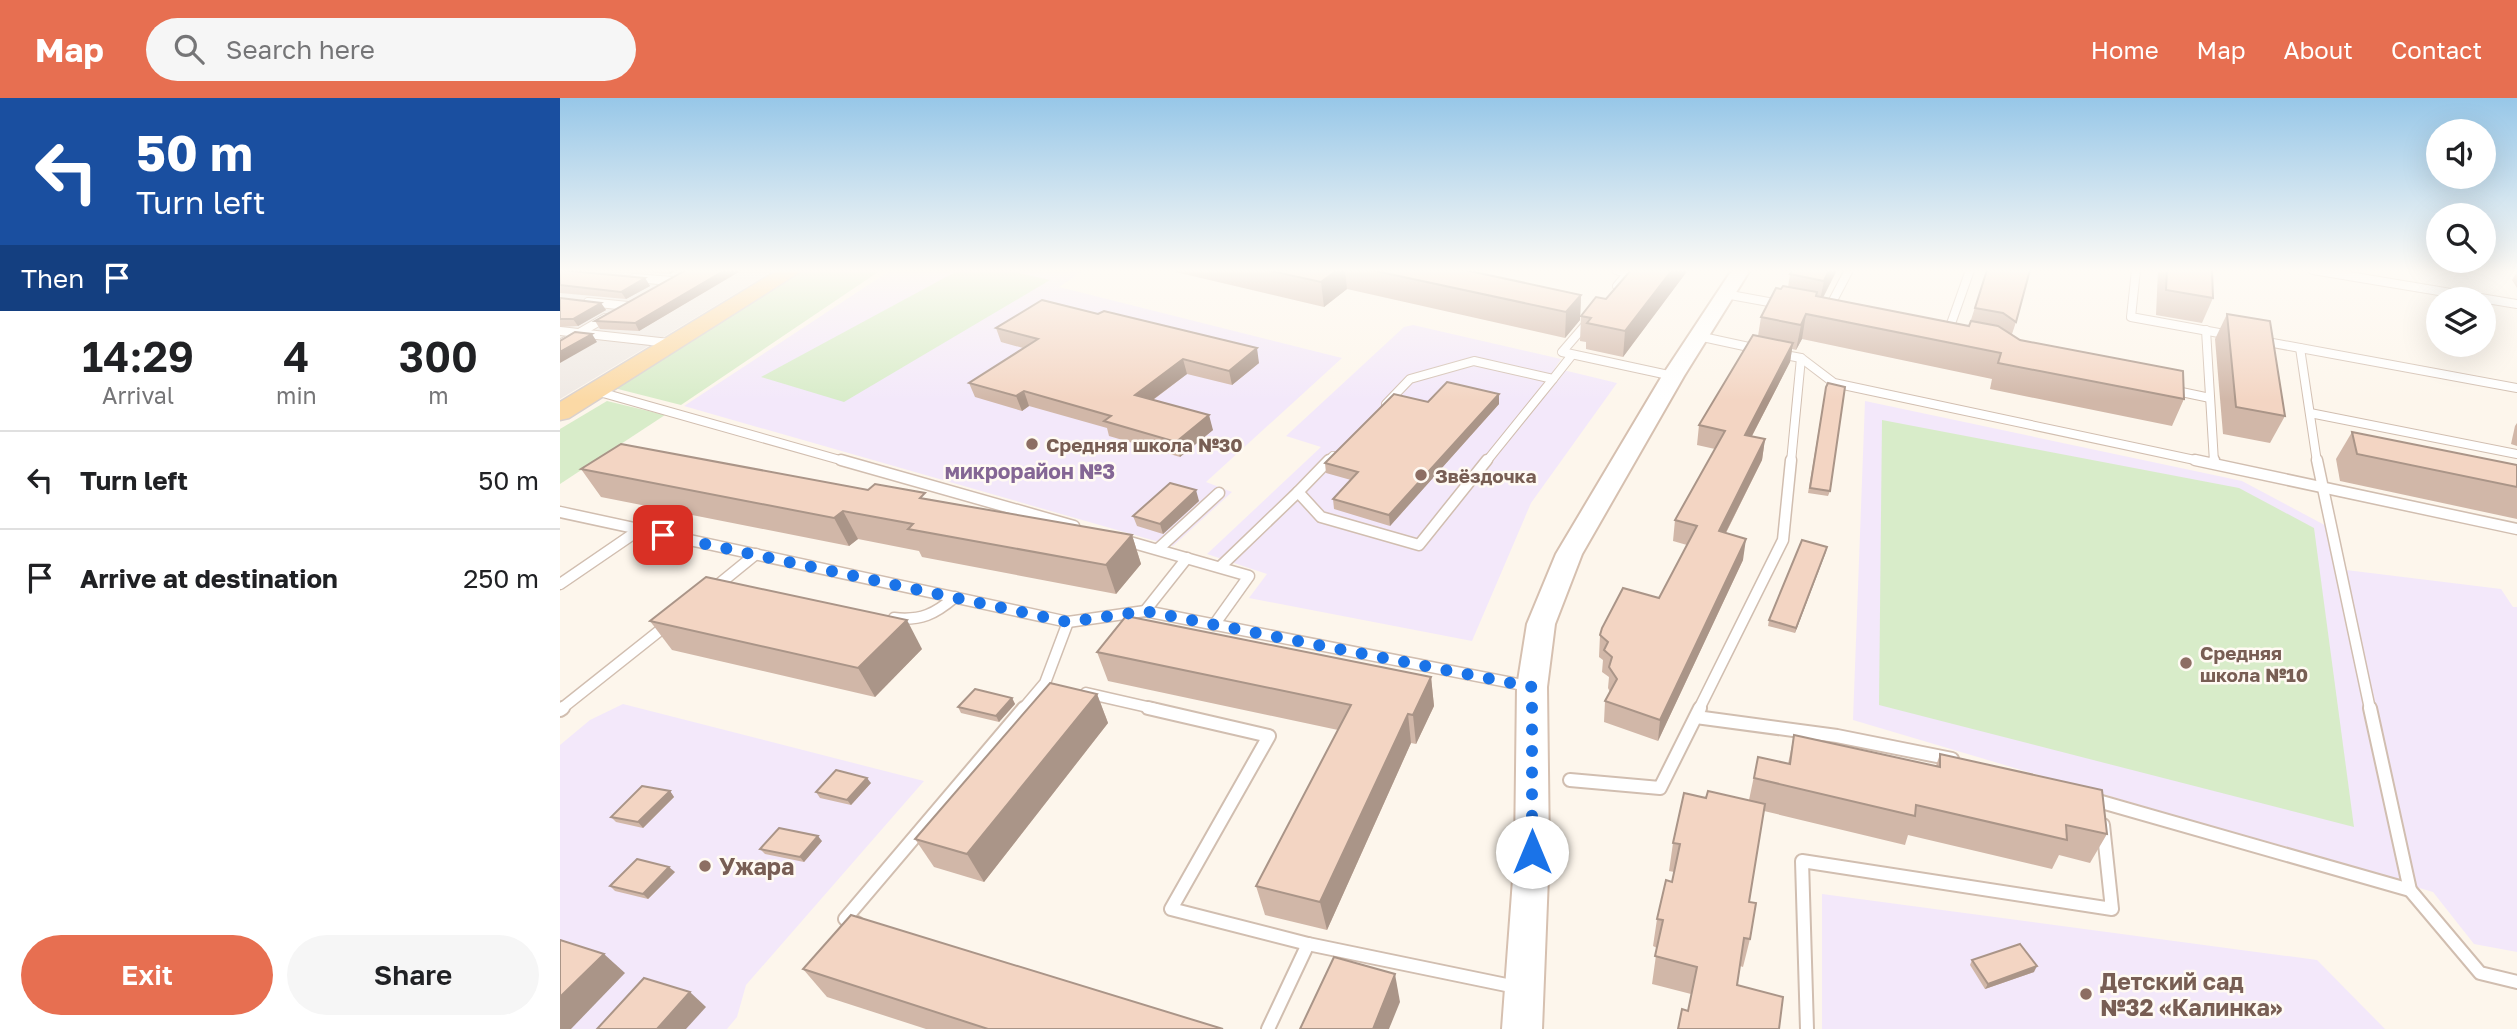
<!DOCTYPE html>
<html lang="en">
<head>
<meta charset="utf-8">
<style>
  body { margin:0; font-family:"Golos Text",sans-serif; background:#f6f6f6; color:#202124; height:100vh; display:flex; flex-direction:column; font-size:26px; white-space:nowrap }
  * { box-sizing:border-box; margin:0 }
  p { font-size:23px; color:#757577 }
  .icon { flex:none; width:38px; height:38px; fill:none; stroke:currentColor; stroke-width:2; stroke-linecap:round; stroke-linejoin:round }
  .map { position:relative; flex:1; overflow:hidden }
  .sheet { display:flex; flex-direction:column; background:#fff; width:560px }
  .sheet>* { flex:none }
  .banner { background:#1a4fa0; color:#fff; overflow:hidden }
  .controls { position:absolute; left:1866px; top:21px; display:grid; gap:14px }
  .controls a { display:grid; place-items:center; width:70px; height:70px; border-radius:50%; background:#fff; box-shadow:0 7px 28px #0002; font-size:35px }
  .pin { position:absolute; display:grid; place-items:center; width:60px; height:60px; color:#fff; margin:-30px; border-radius:14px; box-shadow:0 4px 10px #0006 }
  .me { position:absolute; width:77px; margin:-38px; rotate:0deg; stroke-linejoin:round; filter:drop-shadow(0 0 5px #0008) }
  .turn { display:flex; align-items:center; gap:24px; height:147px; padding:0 21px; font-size:32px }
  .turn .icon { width:91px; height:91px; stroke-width:2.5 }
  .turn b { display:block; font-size:49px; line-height:60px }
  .then { display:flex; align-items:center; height:66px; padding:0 21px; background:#0003; gap:14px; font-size:26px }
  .eta { display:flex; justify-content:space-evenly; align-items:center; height:119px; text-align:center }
  .eta b { font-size:42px; font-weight:600; line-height:49px }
  .cta { display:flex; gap:14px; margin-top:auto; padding:14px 21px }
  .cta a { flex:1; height:80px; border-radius:42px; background:#e76f51; color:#fff; font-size:28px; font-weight:600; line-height:80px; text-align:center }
  .cta a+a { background:#f6f6f6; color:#202124 }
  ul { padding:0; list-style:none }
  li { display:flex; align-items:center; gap:21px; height:98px; padding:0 21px; border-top:2px solid #e0e0e0 }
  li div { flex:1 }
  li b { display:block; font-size:26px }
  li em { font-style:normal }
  header { display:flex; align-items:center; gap:42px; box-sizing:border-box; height:98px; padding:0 35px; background:#e76f51; color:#fff }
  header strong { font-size:33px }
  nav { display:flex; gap:38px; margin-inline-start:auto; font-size:24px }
  .search { width:490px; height:63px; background:#f6f6f6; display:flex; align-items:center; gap:18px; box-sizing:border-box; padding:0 24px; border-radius:38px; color:#757577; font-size:26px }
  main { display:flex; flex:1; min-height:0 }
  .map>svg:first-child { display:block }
</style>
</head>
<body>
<header>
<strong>Map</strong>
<div class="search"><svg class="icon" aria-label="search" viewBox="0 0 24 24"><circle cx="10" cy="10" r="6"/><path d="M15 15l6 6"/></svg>Search here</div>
<nav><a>Home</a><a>Map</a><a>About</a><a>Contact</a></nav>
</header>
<main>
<section class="sheet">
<div class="banner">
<div class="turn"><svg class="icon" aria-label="left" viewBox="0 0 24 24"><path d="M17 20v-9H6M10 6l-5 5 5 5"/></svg><div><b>50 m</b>Turn left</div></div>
<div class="then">Then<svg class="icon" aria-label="arrive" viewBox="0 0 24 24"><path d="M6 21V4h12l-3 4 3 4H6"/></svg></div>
</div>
<div class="eta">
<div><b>14:29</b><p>Arrival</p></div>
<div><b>4</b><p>min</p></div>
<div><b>300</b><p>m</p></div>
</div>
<ul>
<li><svg class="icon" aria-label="left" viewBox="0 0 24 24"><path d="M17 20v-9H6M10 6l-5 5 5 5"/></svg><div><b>Turn left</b></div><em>50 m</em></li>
<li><svg class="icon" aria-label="arrive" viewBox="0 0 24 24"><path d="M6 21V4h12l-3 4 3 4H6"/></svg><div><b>Arrive at destination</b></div><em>250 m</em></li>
</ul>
<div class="cta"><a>Exit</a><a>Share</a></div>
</section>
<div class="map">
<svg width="1957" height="931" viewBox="0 0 1957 931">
  <rect width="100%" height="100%" fill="#fdf6ec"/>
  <polygon fill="#efe9e4" points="0,172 215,172 0,301"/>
  <g fill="#f3e8fa">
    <polygon points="331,172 525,172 499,189 782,260 646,384 672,394 613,448 124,308"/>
    <polygon points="853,227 1001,261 995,270 1057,285 971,405 912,543 689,500 707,476 647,456 761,349 726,338 844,229"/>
    <polygon points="1305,303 1682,383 1772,431 1786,472 1941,491 1953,509 1957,509 1957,854 1914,846 1873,794 1293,622"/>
    <polygon points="63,606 364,683 186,887 177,919 167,931 0,931 0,647 30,622"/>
    <polygon points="1262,796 1757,862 1825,931 1262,931"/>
  </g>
  <g fill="#d8ecc9">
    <polygon points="244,172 321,172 121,307 54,290"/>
    <polygon points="399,172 446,172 490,182 284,304 201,279"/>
    <polygon points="47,303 105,317 0,386 0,331"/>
    <polygon points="1322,322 1679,390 1754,430 1794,729 1319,607"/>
  </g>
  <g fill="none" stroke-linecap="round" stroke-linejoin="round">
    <defs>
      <g id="lane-far2">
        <polyline points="1056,172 1068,175 1057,188"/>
        <polyline points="1576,172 1571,219 1670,237"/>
        <polyline points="1753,172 1957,206"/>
        <polyline points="74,180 112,183"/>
        <polyline points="1165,196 1220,206"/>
        <polyline points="28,204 68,208"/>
        <polyline points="1268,212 1289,172"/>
        <polyline points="1028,224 1002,254 1113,278"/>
        <polyline points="1646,232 1654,364"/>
        <polyline points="0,233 109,245"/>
        <polyline points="1387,237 1410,172"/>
        <polyline points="1138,238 1198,251"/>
        <polyline points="1702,243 1957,290"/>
        <polyline points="0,246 45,220"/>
        <polyline points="1740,250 1757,364"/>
        <polyline points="1220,256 1241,260 1274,285 1644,364"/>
        <polyline points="1612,292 1650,300"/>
        <polyline points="36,293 287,364"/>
        <polyline points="826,306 850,281 914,263 993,281 1012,257"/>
        <polyline points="1750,315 1957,356"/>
        <polyline points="767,364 773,358"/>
        <polyline points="926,364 993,281"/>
        <polyline points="1231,364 1241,260"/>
      </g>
      <g id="lane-far1">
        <polyline points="281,362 514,428"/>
        <polyline points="769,362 738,394 761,419 859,447 927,362"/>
        <polyline points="1635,362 1957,431"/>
        <polyline points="1654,362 1654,365"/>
        <polyline points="1757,362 1810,611"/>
        <polyline points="0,414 508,524 585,513"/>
        <polyline points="563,442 689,478 654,527"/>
        <polyline points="598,451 659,395"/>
        <polyline points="627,460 585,513 968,588"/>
        <polyline points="660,469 738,394"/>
        <polyline points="0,486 79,432"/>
        <polyline points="153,491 196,456"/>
        <path d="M334 520C361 523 375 516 395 499"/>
        <polyline points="526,595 596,611"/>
        <polyline points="1,611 108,526"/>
        <polyline points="463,611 485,585 508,524"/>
        <polyline points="1139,611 1223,442 1231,362"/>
      </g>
      <g id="lane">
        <polyline points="588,610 709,638 611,811 748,846 956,889"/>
        <polyline points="1810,610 1850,792 1920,875 1957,884"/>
        <polyline points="0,612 3,610"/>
        <polyline points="1136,619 1277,638 1392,661"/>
        <polyline points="1010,682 1100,690 1140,610"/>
        <polyline points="1531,701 1850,792"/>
        <polyline points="297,825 285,821 464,610"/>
        <polyline points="708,931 748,846"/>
        <polyline points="1247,931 1242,763 1552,811 1543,727"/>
      </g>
      <polygon id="secondary" points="1172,172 1190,172 1124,278 1022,456 995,526 987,589 989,754 982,931 942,931 955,754 957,589 967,526 996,456 1102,278"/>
      <polygon id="primary" points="218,172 243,172 9,320 0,322 0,304"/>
    </defs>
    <use href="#lane-far2" stroke="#d1beb0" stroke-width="10"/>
    <use href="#lane-far1" stroke="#d1beb0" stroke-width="13"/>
    <use href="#lane" stroke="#d1beb0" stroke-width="16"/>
    <use href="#secondary" stroke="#d6c0b0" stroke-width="4"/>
    <use href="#primary" stroke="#dad1cd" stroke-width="3"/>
    <use href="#lane-far2" stroke="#fff" stroke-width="8"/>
    <use href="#lane-far1" stroke="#fff" stroke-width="10"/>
    <use href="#lane" stroke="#fff" stroke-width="12"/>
    <use href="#secondary" fill="#fff" fill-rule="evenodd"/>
    <use href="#primary" fill="#fbd9a5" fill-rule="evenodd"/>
  </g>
  <g fill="#d1b7a8">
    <polygon points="0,172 85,180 90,188 66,201 0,195"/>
    <polygon points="58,172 117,172 110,176"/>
    <polygon points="126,172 182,172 79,233 40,231 35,223"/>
    <polygon points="607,172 905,172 1021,197 1020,222 1005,240 787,191 764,209"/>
    <polygon points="1071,172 1128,172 1063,259 1026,251 1026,244 1020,243 1021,218 1046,201"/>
    <polygon points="1233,172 1277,172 1263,200 1409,228 1427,172 1456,224 1452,236 1460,242 1624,301 1612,328 1430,291 1432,281 1242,241 1236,252 1232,251 1230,264 1192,338 1205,341 1202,362 1166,435 1183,462 1098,643 1044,624 1045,603 1050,594 1048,590 1049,579 1042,574 1043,562 1039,559 1040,537 1099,500 1127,447 1113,443 1115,422 1155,351 1137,347 1139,327 1198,238 1201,219 1221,191 1228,189 1230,176"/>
    <polygon points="1598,172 1652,172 1653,200 1642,225 1596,217"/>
    <polygon points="1957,174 1957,190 1952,182"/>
    <polygon points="0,200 41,205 46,212 18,228 0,229"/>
    <polygon points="1667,216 1725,318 1710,345 1663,336 1655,241"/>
    <polygon points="436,230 699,265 672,287 627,276 593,302 653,332 620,359 549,338 547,330 469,308 462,313 415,299 409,285 463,250 441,244"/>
    <polygon points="1266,289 1270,393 1268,398 1248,395"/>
    <polygon points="868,304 939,306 830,428 774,411 773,401 791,382 766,375 765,365"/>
    <polygon points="1957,325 1957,348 1951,346 1955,328"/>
    <polygon points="1792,334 1957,367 1957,421 1780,383 1776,361"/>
    <polygon points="21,371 308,392 368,401 572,437 581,466 556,496 362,459 359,453 298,441 289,448 41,399"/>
    <polygon points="639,403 603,436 577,428 573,418"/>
    <polygon points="1267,449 1235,535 1208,528 1209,522"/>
    <polygon points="90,523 362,551 315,599 112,552"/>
    <polygon points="537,554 871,579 874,608 856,646 851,645 767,832 705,817 696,788 778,632 548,583"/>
    <polygon points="537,596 548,625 424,784 374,769 355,741"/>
    <polygon points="452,600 455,606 439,624 401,615 398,609"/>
    <polygon points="1234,637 1376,668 1380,656 1547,736 1530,765 1499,757 1492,771 1348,737 1345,747 1204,713 1189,804 1190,841 1183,869 1180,868 1128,913 1131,896 1092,886 1097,850 1093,848 1097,821 1112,784 1114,774 1109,773 1113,745 1146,700 1189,702 1198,659 1228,666"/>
    <polygon points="311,685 291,707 260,700 256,694"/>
    <polygon points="110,693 114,699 83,730 56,724 51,719"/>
    <polygon points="262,743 244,764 205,756 200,751"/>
    <polygon points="115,774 88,801 55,793 50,788"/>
    <polygon points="1412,862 1474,874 1425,891 1410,867"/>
    <polygon points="243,871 663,931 366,931 267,899"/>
  </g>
  <g fill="#aa9588">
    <polygon points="108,172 117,172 110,176"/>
    <polygon points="165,172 182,172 79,233 75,225"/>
    <polygon points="777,172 785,172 787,191 764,209 761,184"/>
    <polygon points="1112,172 1128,172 1063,259 1065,233"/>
    <polygon points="1269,172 1277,172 1259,207 1264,183"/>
    <polygon points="85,180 90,188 66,201 61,194"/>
    <polygon points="1021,197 1020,222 1005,240 1006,214"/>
    <polygon points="41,205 46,212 18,228 13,221"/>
    <polygon points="1246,216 1242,241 1236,252 1241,227"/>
    <polygon points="32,236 37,244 0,265 0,254"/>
    <polygon points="1233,245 1230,264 1182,357 1185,337"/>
    <polygon points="697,250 699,265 672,287 669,273"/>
    <polygon points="623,261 627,276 579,312 575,297"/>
    <polygon points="464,293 469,308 462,313 456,298"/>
    <polygon points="939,296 939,306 830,428 829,417"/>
    <polygon points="649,317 653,332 620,359 616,344"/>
    <polygon points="1205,341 1202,362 1156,454 1159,433"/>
    <polygon points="636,392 639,403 603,436 600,426"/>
    <polygon points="283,413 298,441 289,448 274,420"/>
    <polygon points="572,437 581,466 556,496 546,467"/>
    <polygon points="1186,441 1183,462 1098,643 1100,622"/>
    <polygon points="1267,449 1266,454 1235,535 1236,530"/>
    <polygon points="347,522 362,551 315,599 298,570"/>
    <polygon points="871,579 874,608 856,646 853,617"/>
    <polygon points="537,596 548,625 424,784 407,756"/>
    <polygon points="452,600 455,606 439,624 436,618"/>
    <polygon points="848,616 851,645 767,832 760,804"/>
    <polygon points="307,680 311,685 291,707 287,702"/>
    <polygon points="110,693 114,699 83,730 78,724"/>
    <polygon points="258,738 262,743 244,764 240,759"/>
    <polygon points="109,769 115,774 88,801 83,796"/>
    <polygon points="44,856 65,875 11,931 0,931 0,899"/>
    <polygon points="1477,868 1474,874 1425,891 1428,886"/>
    <polygon points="835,876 840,904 829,931 813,931"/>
    <polygon points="130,894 146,909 126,931 97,931"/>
  </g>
  <g fill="#f3d5c3" stroke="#aa9588" stroke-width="2">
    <polygon points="0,172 85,180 61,194 0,187"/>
    <polygon points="126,172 165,172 75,225 35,223"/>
    <polygon points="707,172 777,172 761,184"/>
    <polygon points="811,172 905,172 1021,197 1006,214"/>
    <polygon points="1071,172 1112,172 1065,233 1027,225 1031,220 1021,218 1036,199 1046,201"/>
    <polygon points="1233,172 1269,172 1264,183 1230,176"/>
    <polygon points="1427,172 1470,172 1456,224 1443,215 1415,210"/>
    <polygon points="1607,172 1652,172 1653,200 1606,192"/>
    <polygon points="1223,188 1257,194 1256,198 1409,228 1411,223 1438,228 1460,242 1623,273 1624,301 1438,265 1441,255 1246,216 1241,227 1201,219 1216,190 1221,191"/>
    <polygon points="0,200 41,205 13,221 0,221"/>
    <polygon points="482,202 538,216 544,213 697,250 669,273 623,261 575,297 649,317 616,344 544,323 551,318 464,293 456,298 409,285 478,241 436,230"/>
    <polygon points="1667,216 1710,223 1725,318 1676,309"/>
    <polygon points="15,234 32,236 0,254 0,243"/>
    <polygon points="1193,237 1233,245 1185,337 1205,341 1159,433 1186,441 1100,622 1045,603 1057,581 1049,569 1052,559 1044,552 1048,544 1040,537 1042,530 1063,490 1099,500 1137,428 1115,422 1165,333 1139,327"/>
    <polygon points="887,284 939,296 829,417 773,401 798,374 765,365 834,296 868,304"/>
    <polygon points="1268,285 1285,289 1270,393 1250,390 1266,289"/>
    <polygon points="1792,334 1957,367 1957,389 1797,356"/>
    <polygon points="61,346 308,392 315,386 365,395 360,400 572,437 546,467 348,431 353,426 283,413 274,420 21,371"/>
    <polygon points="610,385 636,392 600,426 573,418"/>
    <polygon points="1242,442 1267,449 1236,530 1209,522"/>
    <polygon points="146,479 347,522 298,570 90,523"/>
    <polygon points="566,518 871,579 853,617 848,616 760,804 696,788 791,607 537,554"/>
    <polygon points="490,585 537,596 407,756 355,741"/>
    <polygon points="415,591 452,600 436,618 398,609"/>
    <polygon points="1234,637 1380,669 1380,656 1542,692 1547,736 1506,727 1507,742 1356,707 1355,718 1194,680 1198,659 1230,666"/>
    <polygon points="276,672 307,680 287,702 256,694"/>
    <polygon points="82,688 110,693 78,724 51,719"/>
    <polygon points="1148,693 1205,706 1189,804 1196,805 1190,841 1184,840 1177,887 1223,899 1219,931 1118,931 1122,911 1128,913 1137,869 1095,858 1103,822 1097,821 1106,782 1112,784 1120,746 1113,745 1124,695 1146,700"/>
    <polygon points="219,730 258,738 240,759 200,751"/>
    <polygon points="77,761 109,769 83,796 50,788"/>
    <polygon points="291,817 663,931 428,931 243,871"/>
    <polygon points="0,842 44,856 0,899"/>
    <polygon points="1460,846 1477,868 1428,886 1412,862"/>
    <polygon points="774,859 835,876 813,931 740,931"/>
    <polygon points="84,880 130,894 97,931 37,931"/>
  </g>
  <linearGradient id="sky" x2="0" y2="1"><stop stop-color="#97c7e8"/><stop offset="0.57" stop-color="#fefbf6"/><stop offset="1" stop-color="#fefbf6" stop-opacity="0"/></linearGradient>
  <rect width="1957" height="303" fill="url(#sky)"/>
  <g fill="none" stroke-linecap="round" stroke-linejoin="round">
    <polyline stroke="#1a73e8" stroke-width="12" stroke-dasharray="0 21.6" points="103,437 508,524 585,513 972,589 972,754"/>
  </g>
  <g fill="#8d6e63" stroke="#fffaf3" stroke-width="2.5">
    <circle cx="472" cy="346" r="7"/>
    <circle cx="861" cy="377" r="7"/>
    <circle cx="1626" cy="565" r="7"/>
    <circle cx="145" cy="768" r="7"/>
    <circle cx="1526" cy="896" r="7"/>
  </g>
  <g text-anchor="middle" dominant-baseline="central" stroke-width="5" stroke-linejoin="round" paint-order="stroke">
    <g font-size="19" font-weight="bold" fill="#785e54" stroke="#fffaf3" text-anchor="start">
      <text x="486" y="346">Средняя школа №30</text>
      <text x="875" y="377">Звёздочка</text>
      <text x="1640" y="554">Средняя<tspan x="1640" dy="22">школа №10</tspan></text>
    </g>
    <g font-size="21" font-weight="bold" fill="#846695" stroke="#fffaf3">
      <text x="470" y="373">микрорайон №3</text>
    </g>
    <g font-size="23" font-weight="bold" fill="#785e54" stroke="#fffaf3" text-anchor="start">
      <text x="159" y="768">Ужара</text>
      <text x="1540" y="883">Детский сад<tspan x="1540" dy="26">№32 «Калинка»</tspan></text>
    </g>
  </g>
</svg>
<div class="controls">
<a><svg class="icon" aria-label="sound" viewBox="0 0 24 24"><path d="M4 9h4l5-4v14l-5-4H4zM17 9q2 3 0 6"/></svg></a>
<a><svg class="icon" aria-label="search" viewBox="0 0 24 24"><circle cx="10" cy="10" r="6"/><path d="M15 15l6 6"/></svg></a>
<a><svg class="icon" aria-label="layers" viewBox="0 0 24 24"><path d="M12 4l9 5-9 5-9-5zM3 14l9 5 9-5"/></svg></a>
</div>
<div class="pin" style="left:103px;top:437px;background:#d93025"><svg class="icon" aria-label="arrive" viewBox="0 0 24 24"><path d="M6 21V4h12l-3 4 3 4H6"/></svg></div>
<svg class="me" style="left:972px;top:754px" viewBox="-20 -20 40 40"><circle r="19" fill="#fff"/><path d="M0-13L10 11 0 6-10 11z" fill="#1a73e8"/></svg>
</div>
</main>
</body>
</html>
